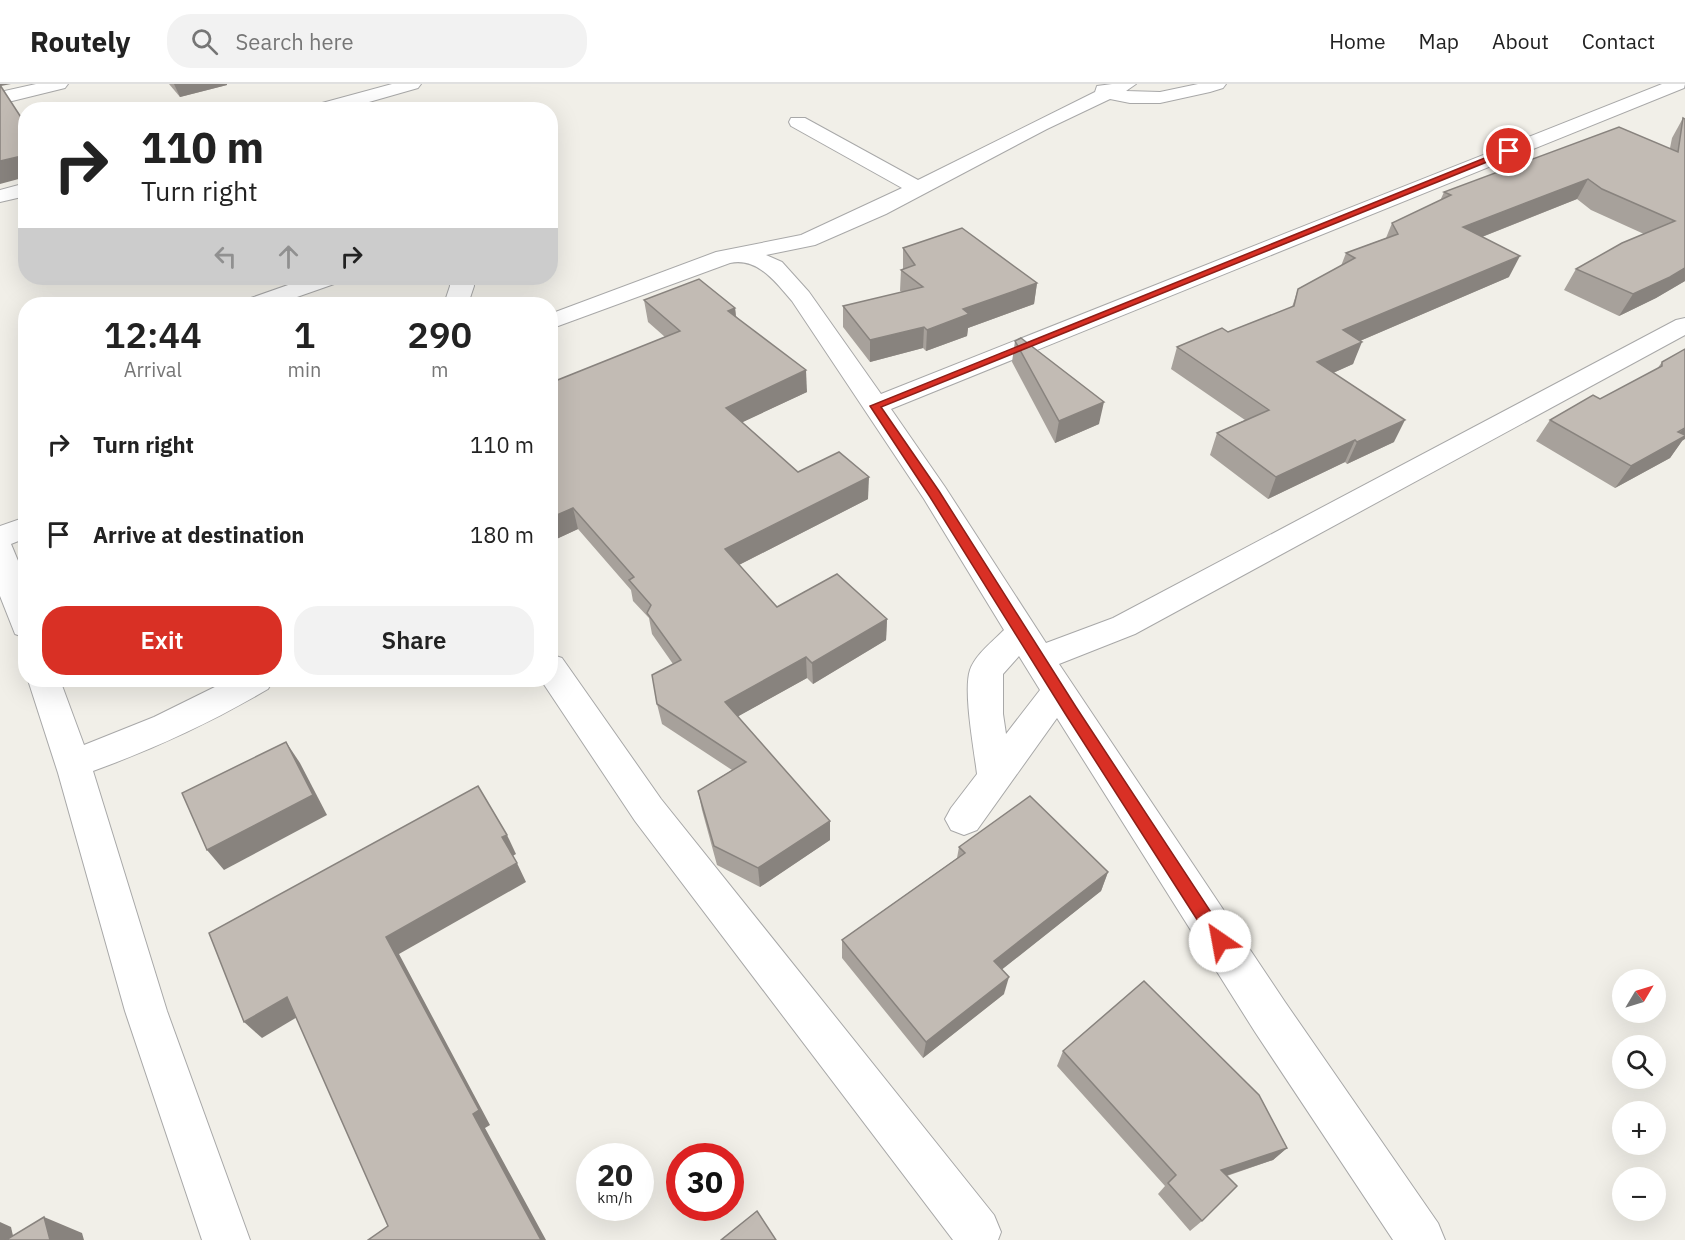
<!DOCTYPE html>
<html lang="en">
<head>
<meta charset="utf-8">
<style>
  body { margin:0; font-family:"IBM Plex Sans",sans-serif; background:#f2f2f2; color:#222; height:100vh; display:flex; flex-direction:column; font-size:22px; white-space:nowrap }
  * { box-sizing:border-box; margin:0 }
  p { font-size:20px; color:#767676 }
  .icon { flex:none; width:33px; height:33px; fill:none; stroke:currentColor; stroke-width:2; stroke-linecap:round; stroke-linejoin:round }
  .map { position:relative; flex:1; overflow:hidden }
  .side { position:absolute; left:18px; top:213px; width:540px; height:390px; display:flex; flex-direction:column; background:#fff; border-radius:24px; box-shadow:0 6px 24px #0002 }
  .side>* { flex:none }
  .guide { position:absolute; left:18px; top:18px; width:540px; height:183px; border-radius:24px; box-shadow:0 6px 24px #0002; background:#fff; color:#222; overflow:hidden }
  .needle { width:39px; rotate:52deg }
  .fabs { position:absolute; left:1612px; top:885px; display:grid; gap:12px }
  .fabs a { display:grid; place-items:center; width:54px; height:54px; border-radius:50%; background:#fff; box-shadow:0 6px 24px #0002; font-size:30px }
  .speed { position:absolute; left:576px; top:1059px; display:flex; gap:12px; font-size:30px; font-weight:700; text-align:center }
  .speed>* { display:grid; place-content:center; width:78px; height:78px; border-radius:50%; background:#fff; box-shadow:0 6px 24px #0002; line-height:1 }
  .speed small { font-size:15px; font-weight:400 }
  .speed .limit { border:9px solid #d22; background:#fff; color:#111 }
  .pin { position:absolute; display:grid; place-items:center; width:51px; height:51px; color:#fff; margin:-26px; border:3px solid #fff; border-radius:50%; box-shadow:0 2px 6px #0007 }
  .me { position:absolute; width:66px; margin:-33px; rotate:327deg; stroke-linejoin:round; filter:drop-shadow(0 0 4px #0008) }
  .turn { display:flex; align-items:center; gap:21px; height:126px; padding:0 24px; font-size:27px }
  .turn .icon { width:78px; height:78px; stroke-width:2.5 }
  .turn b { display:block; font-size:42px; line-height:51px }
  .lanes { display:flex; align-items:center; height:57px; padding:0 24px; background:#0003; justify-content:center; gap:30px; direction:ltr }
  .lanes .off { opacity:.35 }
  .eta { display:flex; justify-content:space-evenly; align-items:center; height:102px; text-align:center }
  .eta b { font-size:36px; font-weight:600; line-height:42px }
  .action { display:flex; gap:12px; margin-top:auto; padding:12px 24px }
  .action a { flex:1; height:69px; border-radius:24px; background:#d93025; color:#fff; font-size:24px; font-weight:600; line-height:69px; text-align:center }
  .action a+a { background:#f2f2f2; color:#222 }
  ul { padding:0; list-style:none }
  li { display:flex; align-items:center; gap:18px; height:90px; padding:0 24px }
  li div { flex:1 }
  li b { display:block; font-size:22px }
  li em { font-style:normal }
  header { display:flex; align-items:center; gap:36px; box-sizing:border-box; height:84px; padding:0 30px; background:#fff; border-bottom:2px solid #e0e0e0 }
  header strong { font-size:28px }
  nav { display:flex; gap:33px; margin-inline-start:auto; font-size:21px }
  .search { width:420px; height:54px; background:#f2f2f2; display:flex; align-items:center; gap:15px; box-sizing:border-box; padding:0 21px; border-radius:24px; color:#767676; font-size:22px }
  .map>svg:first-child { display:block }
</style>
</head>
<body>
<header>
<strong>Routely</strong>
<div class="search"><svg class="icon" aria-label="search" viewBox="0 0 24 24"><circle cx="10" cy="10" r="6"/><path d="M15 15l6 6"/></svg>Search here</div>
<nav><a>Home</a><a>Map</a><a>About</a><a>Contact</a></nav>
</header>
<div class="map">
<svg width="1685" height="1156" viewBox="0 0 1685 1156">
  <rect width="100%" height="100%" fill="#f1efe8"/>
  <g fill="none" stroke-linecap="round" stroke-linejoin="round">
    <defs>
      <g id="street">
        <polygon points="36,0 68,0 65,4 0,20 0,8"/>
        <polygon points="392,0 421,0 418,4 341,26 309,26 311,22"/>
        <path d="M1112 0H1136L1126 7 1160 8 1198 0H1226L1223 4 1210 8 1160 19H1130L1110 15 1047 45 886 130 815 161 766 171 782 178 809 208 881 310 1662 0H1685L1684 4 891 325 945 403 1046 559 1113 534 1676 236 1685 234V251L1135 550 1059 580 1285 918 1438 1139 1445 1156H1393L1255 948 1057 634 977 746 964 751 951 746 945 735 951 724 977 690C974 665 963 607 970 586 975 571 993 557 1004 546L924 415 792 217C776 199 758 173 730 179L550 245V230L716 168 801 151 902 104 791 42 789 38 791 34H805L918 96 1095 8 1097 2ZM1019 572 1040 606 1006 650 1003 630V590Z"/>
        <polygon points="26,99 26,112 0,118 0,106"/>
        <polygon points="308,194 341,194 337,199 277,220 244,220 248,215"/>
        <polygon points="449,194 473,194 474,202 468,220 444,220 450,202"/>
        <polygon points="26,433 26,454 11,460 26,496 26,554 15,550 0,512 0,442"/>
        <polygon points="550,570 562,574 661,715 994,1131 1001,1148 998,1156 953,1156 635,737 541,596 550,596"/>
        <path d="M28 596H60L84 661 154 633 229 596H273L268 605C212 638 154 665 93 687L167 927 250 1156H202L125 927 58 689Z"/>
      </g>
    </defs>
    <use href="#street" stroke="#a8a8a8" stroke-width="2"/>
    <use href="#street" fill="#fff" fill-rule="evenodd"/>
  </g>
  <g fill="#a7a19b">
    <polygon points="169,0 227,0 227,1 180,13"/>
    <polygon points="1683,34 1685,197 1656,214 1619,232 1564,206 1576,185 1644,150 1591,126 1577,115 1482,153 1509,193 1360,257 1353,280 1333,289 1394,358 1347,380 1345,378 1268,415 1210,371 1217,349 1245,336 1171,285 1177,263 1228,248 1292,223 1298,205 1341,182 1346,169 1386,154 1392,139 1440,117 1444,108 1670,64 1672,54"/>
    <polygon points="903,164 1037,199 1034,220 968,244 967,252 926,267 923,264 870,278 843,243 843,222 902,208 900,207 901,186 903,185"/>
    <polygon points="644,216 735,224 736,232 807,308 742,338 798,388 868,415 739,481 777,523 887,535 886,556 813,600 807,594 738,632 830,756 760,803 717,781 702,726 698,707 732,686 662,640 657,620 673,580 652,550 649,534 633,517 631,506 578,445 550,458 550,292 555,297 665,253 648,238"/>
    <polygon points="1015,257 1099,340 1055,359 1012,278"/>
    <polygon points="1662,278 1682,357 1670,374 1615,404 1536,357 1550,336 1600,315 1657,285"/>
    <polygon points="959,763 1108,788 1101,807 1002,885 1004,910 923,974 842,874 842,856 957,774"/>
    <polygon points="1063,967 1287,1064 1273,1076 1227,1092 1202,1137 1190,1147 1158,1110 1165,1102 1057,982"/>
  </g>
  <g fill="#88837e">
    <polygon points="0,0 11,0 1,2 0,7"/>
    <polygon points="174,0 227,0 227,1 180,13"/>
    <polygon points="26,71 26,93 0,100 0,77"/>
    <polygon points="1588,95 1577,115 1454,164 1463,143"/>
    <polygon points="1520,172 1509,193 1334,268 1343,246"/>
    <polygon points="1685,184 1685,197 1656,214 1619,232 1633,210"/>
    <polygon points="1037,199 1034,220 968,244 967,252 926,267 927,246 963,225"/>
    <polygon points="735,224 737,245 728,227"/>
    <polygon points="924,243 923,264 870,278 870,256"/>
    <polygon points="1362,258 1353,280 1308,300 1317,278"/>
    <polygon points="806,286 807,308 728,345 726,324"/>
    <polygon points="1104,318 1099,340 1055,359 1059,337"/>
    <polygon points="1405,336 1394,358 1347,380 1357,358"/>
    <polygon points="1685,344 1685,355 1682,357 1670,374 1615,404 1631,382"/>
    <polygon points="1355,356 1345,378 1268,415 1276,393"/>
    <polygon points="869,393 868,415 727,487 725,465"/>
    <polygon points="573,424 578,445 550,458 550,434"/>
    <polygon points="887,535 886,556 813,600 812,579"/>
    <polygon points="806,573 807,594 728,638 725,618"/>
    <polygon points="286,658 300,679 327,731 224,786 207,766"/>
    <polygon points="830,737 830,756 760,803 758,784"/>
    <polygon points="507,751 516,770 511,773 502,753"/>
    <polygon points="517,779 526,798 399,870 490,1041 485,1044 546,1156 541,1156 473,1030 386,853"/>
    <polygon points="1108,788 1101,807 990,895 994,877"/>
    <polygon points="1009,893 1004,910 923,974 926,958"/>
    <polygon points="287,913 304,929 262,954 244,938"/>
    <polygon points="1287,1064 1273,1076 1210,1097 1221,1086"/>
    <polygon points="44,1133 82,1149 84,1156 50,1156"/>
    <polygon points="0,1138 11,1143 14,1156 0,1156"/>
  </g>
  <g fill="#c2bbb4" stroke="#88837e" stroke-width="1.5">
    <polygon points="0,1 26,41 26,71 0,77"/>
    <polygon points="1683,34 1685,35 1685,184 1670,193 1633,210 1576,185 1622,159 1675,137 1602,105 1588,95 1463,143 1520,172 1343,246 1362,258 1317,278 1405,336 1357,358 1355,356 1276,393 1217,349 1269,326 1177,263 1222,244 1228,248 1294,222 1298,205 1355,174 1346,169 1398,150 1392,139 1451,111 1444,108 1619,43 1678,68"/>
    <polygon points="962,144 1037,199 963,225 969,230 927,246 924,243 870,256 843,222 923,203 901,186 915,181 903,164"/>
    <polygon points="699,195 735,224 728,227 806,286 726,324 798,388 839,368 869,393 725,465 777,523 837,490 887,535 812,579 806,573 725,618 830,737 758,784 714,762 698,707 746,678 657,620 652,591 681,576 647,529 651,521 629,496 634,493 573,424 550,434 550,353 552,352 550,352 550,292 555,297 680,247 644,216"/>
    <polygon points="1021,254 1104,318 1059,337 1015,257"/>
    <polygon points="1685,265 1685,344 1678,348 1685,351 1685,352 1631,382 1550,336 1593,311 1600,315 1662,282 1662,278"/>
    <polygon points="286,658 313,711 207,766 182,709"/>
    <polygon points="478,702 507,751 502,753 517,779 386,853 479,1026 473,1030 541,1156 368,1156 388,1142 287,913 244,938 209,849"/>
    <polygon points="1030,712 1108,788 994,877 1009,893 926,958 842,856 965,769 959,763"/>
    <polygon points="1144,897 1259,1011 1287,1064 1221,1086 1237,1102 1202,1137 1168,1099 1176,1091 1063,967"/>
    <polygon points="757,1127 776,1156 721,1156"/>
    <polygon points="44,1133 50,1156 6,1156"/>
  </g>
  <polygon fill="#d93025" stroke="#8d1f18" stroke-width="1.5" points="1507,65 1514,67 881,323 939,407 1076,623 1226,851 1228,857 1226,862 1220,864 1214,862 1066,631 930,413 870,322"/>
</svg>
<div class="fabs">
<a><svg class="needle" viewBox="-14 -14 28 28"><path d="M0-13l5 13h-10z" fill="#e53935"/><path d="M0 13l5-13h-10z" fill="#767676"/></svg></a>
<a><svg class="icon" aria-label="search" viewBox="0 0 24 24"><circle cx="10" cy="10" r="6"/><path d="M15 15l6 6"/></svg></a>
<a>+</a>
<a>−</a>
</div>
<div class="speed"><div>20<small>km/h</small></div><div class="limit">30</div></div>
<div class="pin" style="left:1509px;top:67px;background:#d93025"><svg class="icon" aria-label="arrive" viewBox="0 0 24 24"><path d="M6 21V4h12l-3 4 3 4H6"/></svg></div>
<svg class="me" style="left:1220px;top:857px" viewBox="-20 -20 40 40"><circle r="19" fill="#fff"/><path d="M0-13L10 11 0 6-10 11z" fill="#d93025"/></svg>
<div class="guide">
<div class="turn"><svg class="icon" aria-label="right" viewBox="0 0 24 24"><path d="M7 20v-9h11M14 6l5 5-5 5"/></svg><div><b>110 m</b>Turn right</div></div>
<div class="lanes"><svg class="icon off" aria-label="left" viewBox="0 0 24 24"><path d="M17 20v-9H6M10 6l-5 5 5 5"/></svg><svg class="icon off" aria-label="ahead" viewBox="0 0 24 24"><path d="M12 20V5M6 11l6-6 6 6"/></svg><svg class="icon" aria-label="right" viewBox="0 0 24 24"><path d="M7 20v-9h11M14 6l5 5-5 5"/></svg></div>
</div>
<section class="side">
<div class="eta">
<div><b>12:44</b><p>Arrival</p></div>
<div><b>1</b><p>min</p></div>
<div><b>290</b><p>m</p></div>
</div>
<ul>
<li><svg class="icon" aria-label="right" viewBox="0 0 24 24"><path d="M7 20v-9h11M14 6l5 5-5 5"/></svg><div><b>Turn right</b></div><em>110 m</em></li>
<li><svg class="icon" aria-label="arrive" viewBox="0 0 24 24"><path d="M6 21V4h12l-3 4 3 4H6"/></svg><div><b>Arrive at destination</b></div><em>180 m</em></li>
</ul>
<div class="action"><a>Exit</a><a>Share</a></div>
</section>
</div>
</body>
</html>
